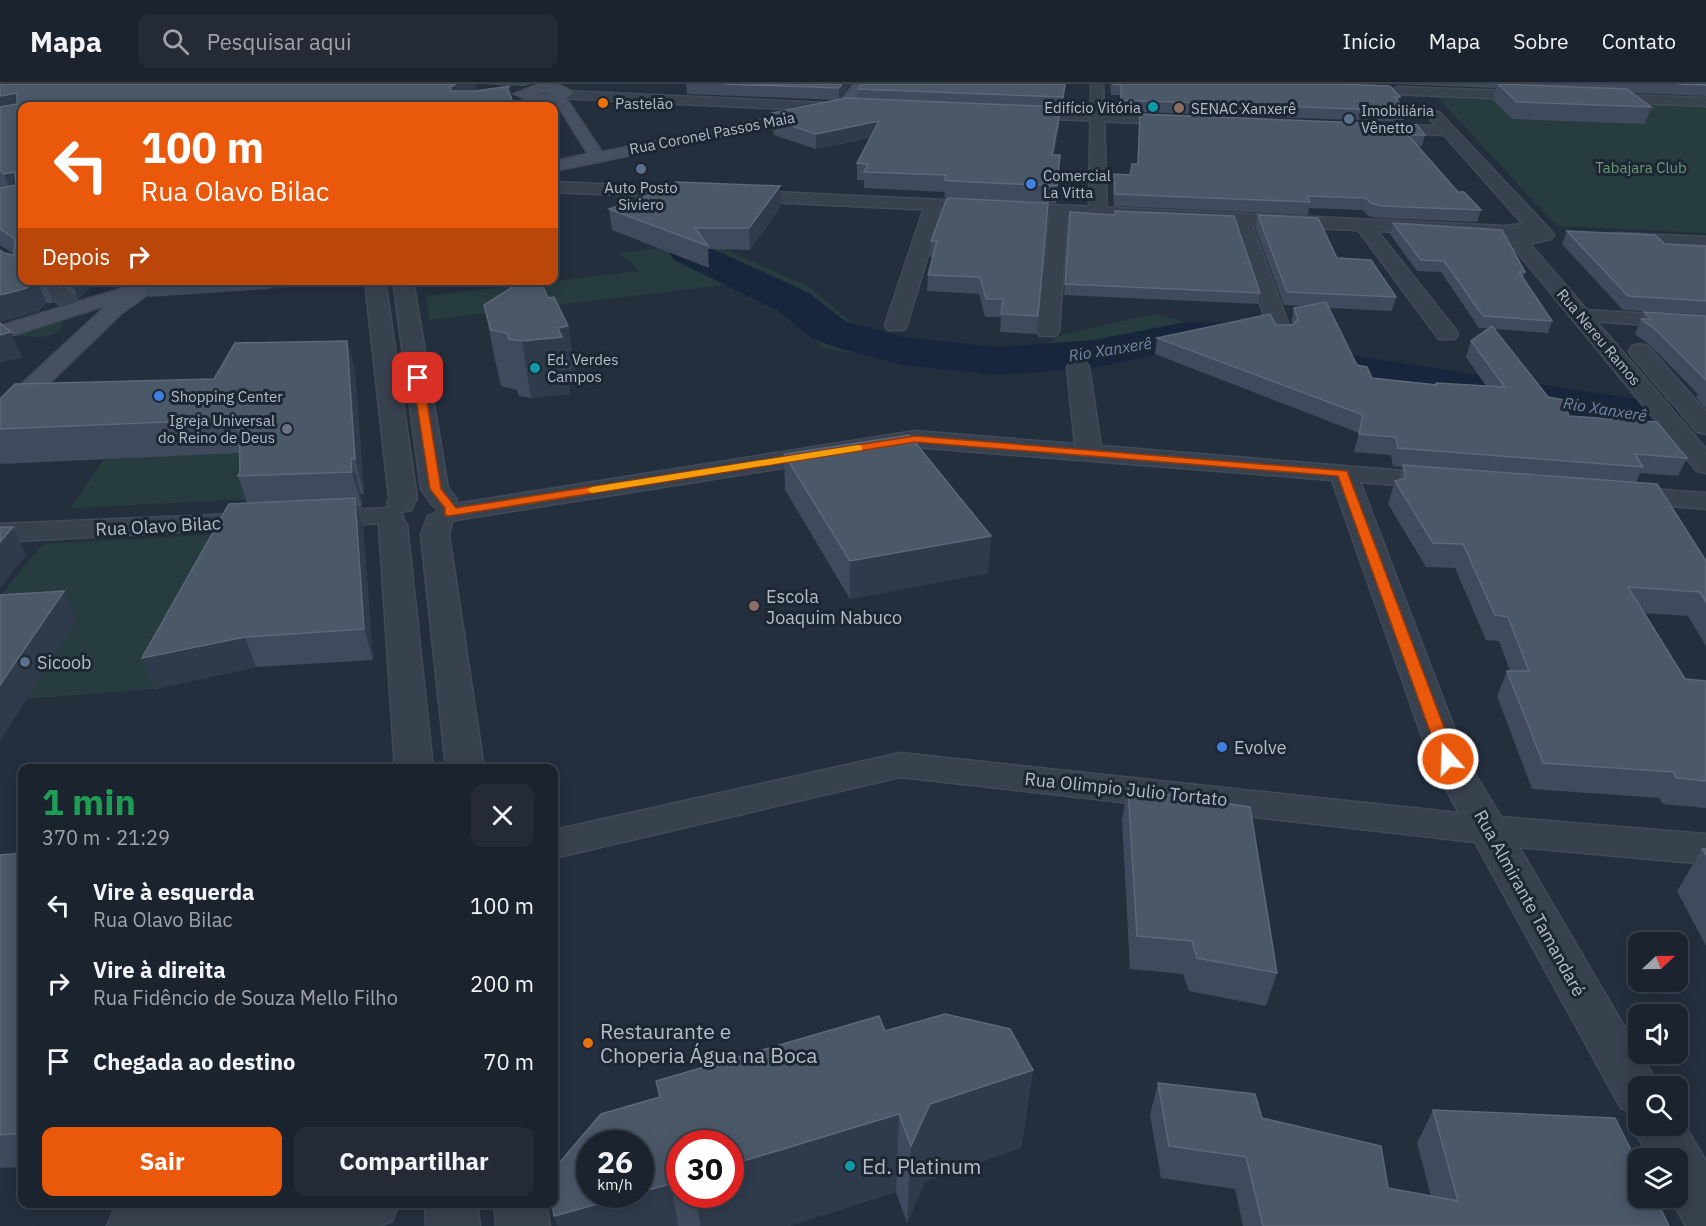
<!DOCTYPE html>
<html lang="pt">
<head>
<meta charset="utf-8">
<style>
  body { margin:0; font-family:"IBM Plex Sans",sans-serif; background:#242b36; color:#f1f3f6; height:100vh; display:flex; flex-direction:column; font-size:22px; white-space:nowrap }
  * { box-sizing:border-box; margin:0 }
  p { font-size:20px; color:#a0a4aa }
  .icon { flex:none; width:33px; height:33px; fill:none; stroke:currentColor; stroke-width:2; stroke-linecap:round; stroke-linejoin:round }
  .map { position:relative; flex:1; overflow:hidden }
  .sheet { position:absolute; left:18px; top:680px; width:540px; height:444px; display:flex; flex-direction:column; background:#1b232e; border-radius:12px; box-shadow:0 3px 15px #0003,0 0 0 2px #39404a }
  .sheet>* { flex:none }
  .banner { position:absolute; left:18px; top:18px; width:540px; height:183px; border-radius:12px; box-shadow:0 3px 15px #0003,0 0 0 2px #39404a; background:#ea580c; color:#fff; overflow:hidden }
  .needle { width:39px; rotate:68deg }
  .buttons { position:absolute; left:1628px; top:848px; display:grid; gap:12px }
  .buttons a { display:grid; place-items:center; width:60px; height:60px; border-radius:12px; background:#1b232e; box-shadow:0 3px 15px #0003,0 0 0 2px #39404a; font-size:30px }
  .speed { position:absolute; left:576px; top:1046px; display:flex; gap:12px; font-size:30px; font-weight:700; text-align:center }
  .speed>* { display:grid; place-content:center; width:78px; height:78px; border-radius:50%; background:#1b232e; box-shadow:0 3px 15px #0003,0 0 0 2px #39404a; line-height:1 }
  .speed small { font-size:15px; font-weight:400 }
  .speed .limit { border:9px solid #d22; background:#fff; color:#111 }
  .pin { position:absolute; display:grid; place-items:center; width:51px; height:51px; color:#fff; margin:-26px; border-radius:12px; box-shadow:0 3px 9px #0006 }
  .me { position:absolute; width:66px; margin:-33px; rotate:340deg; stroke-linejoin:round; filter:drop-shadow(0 0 4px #0008) }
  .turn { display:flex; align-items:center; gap:21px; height:126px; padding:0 24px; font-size:27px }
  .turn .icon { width:78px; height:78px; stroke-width:2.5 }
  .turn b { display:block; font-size:42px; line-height:51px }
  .then { display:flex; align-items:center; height:57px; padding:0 24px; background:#0003; gap:12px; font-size:22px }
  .round { display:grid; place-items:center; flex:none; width:63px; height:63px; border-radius:12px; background:#242b36 }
  .head { display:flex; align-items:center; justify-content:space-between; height:102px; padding:0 24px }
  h1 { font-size:36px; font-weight:700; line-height:45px; color:#1e9e55 }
  .action { display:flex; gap:12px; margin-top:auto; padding:12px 24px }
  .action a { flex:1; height:69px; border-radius:12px; background:#ea580c; color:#fff; font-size:24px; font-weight:700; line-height:69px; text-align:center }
  .action a+a { background:#242b36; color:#f1f3f6 }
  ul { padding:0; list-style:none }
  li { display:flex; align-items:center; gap:18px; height:78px; padding:0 24px }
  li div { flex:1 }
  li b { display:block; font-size:22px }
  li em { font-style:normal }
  header { display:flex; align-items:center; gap:36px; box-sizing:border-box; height:84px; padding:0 30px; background:#1b232e; border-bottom:2px solid #39404a }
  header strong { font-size:28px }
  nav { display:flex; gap:33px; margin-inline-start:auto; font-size:21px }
  .search { width:420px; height:54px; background:#242b36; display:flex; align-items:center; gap:15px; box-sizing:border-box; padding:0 21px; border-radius:12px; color:#a0a4aa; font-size:22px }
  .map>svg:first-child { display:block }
</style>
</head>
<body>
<header>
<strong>Mapa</strong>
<div class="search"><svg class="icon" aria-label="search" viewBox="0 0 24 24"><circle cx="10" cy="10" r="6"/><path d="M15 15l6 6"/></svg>Pesquisar aqui</div>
<nav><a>Início</a><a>Mapa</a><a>Sobre</a><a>Contato</a></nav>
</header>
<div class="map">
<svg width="1706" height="1142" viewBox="0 0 1706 1142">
  <rect width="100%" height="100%" fill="#242f3e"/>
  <g fill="#263c3f">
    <polygon points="1437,13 1706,22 1706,149 1557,142"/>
    <polygon points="659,164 725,165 809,203 849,236 876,249 947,261 997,266 1037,265 1061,251 1153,230 1190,239 1225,257 1366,274 1476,301 1546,306 1633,321 1655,347 1599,344 1581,333 1170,263 1061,286 936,279 823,265 784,221 724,201 429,236 426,212 640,187 619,169"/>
    <polygon points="65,233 60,247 45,253 8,252"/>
    <polygon points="250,368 252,415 71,424 105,374"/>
    <polygon points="238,449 155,605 27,615 0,541 0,512 43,460"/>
  </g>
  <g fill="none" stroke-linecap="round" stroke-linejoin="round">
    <polygon fill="#17263c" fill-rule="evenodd" points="688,157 702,160 809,209 845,237 903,253 997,263 1094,256 1186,238 1229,238 1324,267 1656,318 1674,322 1681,333 1674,344 1656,348 1317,294 1225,264 1186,264 1094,284 997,291 903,281 841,265 813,255 779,227 674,176 669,168 674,160"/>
    <defs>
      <g id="minor">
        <polygon points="1091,0 1103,0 1107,129 1098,134 1089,129"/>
        <polygon points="934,116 943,121 907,241 904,246 888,246 885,241 925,121"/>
        <polygon points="1059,121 1068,126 1059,247 1056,252 1040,252 1037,247 1050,126"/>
        <polygon points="1241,131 1250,136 1292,250 1289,255 1273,255 1270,250 1232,136"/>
        <polygon points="1365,138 1371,139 1455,245 1458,250 1455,255 1439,255 1356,143"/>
        <polygon points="27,196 50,196 88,225 85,229 71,229"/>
        <polygon points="1582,226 1706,233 1706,245 1575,236 1572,232 1575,228"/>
        <polygon points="1078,276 1086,278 1089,283 1101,362 1454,391 1458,397 1454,403 1445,405 1360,398 1466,675 1501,733 1706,750 1706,780 1519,763 1659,1002 1638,1002 1638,1041 1677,1041 1677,1029 1706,1077 1706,1142 1686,1142 1670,1113 1677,1113 1677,1074 1649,1074 1632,1041 1637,1030 1621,1024 1475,758 900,693 554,774 554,746 900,669 1459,729 1430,675 1332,396 915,363 449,437 439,435 435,429 439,423 449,421 915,347 1075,360 1067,283 1070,278"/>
        <polygon points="1622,403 1706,409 1706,425 1612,417 1608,411 1612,405"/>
        <polygon points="389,424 399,426 403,432 399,438 316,443 306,441 302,435 306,429 316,427"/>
        <polygon points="262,429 272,431 276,437 272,443 0,458 0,440"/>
        <polygon points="127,1119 399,1119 392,1137 378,1142 107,1142 115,1124"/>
      </g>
      <g id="tertiary">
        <polygon points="1397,3 1539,8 1546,12 1539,16 1392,10 1391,7"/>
        <polygon points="564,7 849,20 856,24 849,28 559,14 559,8"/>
        <polygon points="1597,10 1706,14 1706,22 1592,17 1590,14"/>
        <polygon points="1015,26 1185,33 1192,37 1185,41 1010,33 1010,27"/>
        <polygon points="1434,27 1439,28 1551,147 1554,151 1551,155 1530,160 1706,365 1706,389 1697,387 1505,153 554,108 554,98 1506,142 1523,140 1444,51 1374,48 1367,44 1374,40 1436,42 1427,31"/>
        <polygon points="1615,149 1706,153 1706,163 1609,158 1606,154 1609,150"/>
        <polygon points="365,196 385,196 417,414 411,426 401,428 391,426 387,420 389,414"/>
        <polygon points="393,196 413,196 448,404 457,416 453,422 443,424 433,422 421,405"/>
        <polygon points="1640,260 1648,262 1706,328 1706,350 1697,348 1632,272 1629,267 1632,262"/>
        <polygon points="438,430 448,432 452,438 449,451 484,684 446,684 421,451 428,432"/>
        <polygon points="393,432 403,435 407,441 433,684 395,684 379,441 383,435"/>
        <polygon points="425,1119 477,1119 480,1142 426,1142"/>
        <polygon points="494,1119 546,1119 550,1142 496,1142"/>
      </g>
      <g id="secondary">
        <path d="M539 0C555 0 562 0 573 9L566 14 602 68 835 21 840 18 854 0H866L850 24 844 27 554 87V77L588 70 555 17 531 18 514 10ZM542 8 556 9 533 11Z"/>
        <polygon points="149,196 157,202 154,206 123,228 9,338 0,340 0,320 107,221 0,255 0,242"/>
      </g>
    </defs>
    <use href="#minor" stroke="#414a57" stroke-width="3"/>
    <use href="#tertiary" stroke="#414a57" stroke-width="3"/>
    <use href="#secondary" stroke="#414a57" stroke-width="3"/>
    <use href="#minor" fill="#38414e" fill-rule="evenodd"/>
    <use href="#tertiary" fill="#38414e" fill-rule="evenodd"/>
    <use href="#secondary" fill="#465061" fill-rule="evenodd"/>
  </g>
  <g fill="#3f4b5c" fill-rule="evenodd">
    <polygon points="0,0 532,0 524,2 476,0 477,7 512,15 514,22 22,22 22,196 44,196 53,219 46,219 37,228 4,169 14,171 14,170 0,161 0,104 3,104 0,103"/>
    <polygon points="686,0 851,0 839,15 858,14 858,5 861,0 1066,0 1062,25 1061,25 1060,37 1054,71 1060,71 1056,119 952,114 944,113 945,108 864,104 864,96 857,96 857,79 870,54 816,65 774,51 772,44 772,29 837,16 687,10"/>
    <polygon points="1110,0 1337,0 1400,13 1398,17 1406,27 1403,38 1119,27 1120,11 1111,11"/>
    <polygon points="1392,0 1706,0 1706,12 1633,9 1651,23 1645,40 1512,35 1493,16 1496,4"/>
    <polygon points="1140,30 1425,51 1422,62 1418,62 1458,108 1481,126 1477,138 1378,134 1368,132 1363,126 1309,124 1308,131 1114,122 1113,101 1114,90 1130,91 1137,80"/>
    <polygon points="1048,119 1036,250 1000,248 1001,233 985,233 979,210 927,207 928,191 933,173 930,173 931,157"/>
    <polygon points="781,122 750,166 708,165 709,184 612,146 609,125"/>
    <polygon points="1115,127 1260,209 1258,220 1064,211 1070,128 1115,131"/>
    <polygon points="1258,131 1337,174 1396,213 1392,227 1329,224 1357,281 1372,294 1435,301 1436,299 1486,302 1466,273 1471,257 1488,244 1479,244 1441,188 1417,187 1390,150 1393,139 1525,188 1523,195 1552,237 1548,249 1494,245 1548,313 1569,332 1687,374 1678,392 1640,389 1636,399 1706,477 1706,562 1688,532 1644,529 1685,595 1706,597 1706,724 1663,720 1659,714 1532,705 1497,612 1507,587 1510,587 1499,557 1486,556 1455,484 1426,483 1388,420 1395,397 1399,396 1403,383 1393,382 1391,371 1354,368 1359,349 1155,270 1157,254 1276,241 1291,241 1294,224 1303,222 1284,221 1255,143"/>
    <polygon points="1567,147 1665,160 1706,162 1706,231 1623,226 1562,160"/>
    <polygon points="54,196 98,196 78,215"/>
    <polygon points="143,196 347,196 270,205 149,213"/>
    <polygon points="548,214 568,242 577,299 569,300 570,310 531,314 519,312 517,306 501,302 495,276 484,221"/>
    <polygon points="1644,228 1706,232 1706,325 1696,313 1698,310 1650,261 1635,250"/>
    <polygon points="347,257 355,288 364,410 361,410 362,423 358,423 363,442 373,576 256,583 155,605 142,574 247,419 238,392 240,388 239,369 0,380 0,315 214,295"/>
    <polygon points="784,370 991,452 988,489 850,515 785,406"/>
    <polygon points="1128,704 1277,889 1266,922 1189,907 1183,890 1130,885 1122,736"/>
    <polygon points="1702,765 1706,765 1706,862 1677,807"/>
    <polygon points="22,769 22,1083 0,1084 0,771"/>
    <path d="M885 947 1033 986 1021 1064 925 1097 907 1139 896 1108 788 1142H557L659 1013 656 997ZM680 1059 730 1110H680Z"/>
    <polygon points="1158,999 1262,1034 1388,1104 1431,1112 1417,1059 1433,1026 1669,1142 1243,1142 1235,1105 1161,1094 1150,1031"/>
  </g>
  <g fill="#2f3b4b">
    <polygon points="456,0 476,0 478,13 453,20 450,3"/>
    <polygon points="842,0 851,0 839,16 839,4"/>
    <polygon points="510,2 514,22 469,22 507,4"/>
    <polygon points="17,9 22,24 0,30 0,12"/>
    <polygon points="1061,23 1060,37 1051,87 1052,71"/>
    <polygon points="879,37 878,52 816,65 816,50"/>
    <polygon points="15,88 22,106 12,110 4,90"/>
    <polygon points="780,102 781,122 750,166 749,144"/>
    <polygon points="35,196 37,196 46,219 37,228 0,238 0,211"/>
    <polygon points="71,196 98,196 78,215"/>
    <polygon points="130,196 140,196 131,199"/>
    <polygon points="268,196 347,196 270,205"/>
    <polygon points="568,242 577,299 569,300 570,310 531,314 522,257 558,244"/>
    <polygon points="11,248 22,273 0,279 0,251"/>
    <polygon points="347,257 355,288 364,410 355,375"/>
    <polygon points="351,375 361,410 362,423 352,388"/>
    <polygon points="355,414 363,442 373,576 364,545"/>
    <polygon points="13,443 26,471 0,504 0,458"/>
    <polygon points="991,452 988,489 850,515 850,477"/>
    <polygon points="64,507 77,536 0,657 0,601"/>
    <polygon points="245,553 256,583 155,605 142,574"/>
    <polygon points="1033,986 1021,1064 925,1097 907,1139 911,1062 930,1020"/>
    <polygon points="899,1030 896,1108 788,1142 700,1142 696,1110 730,1110 730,1081"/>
    <polygon points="671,1100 678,1142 557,1142 554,1132 634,1110 640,1110 640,1108"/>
  </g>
  <g fill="#4b5868" stroke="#5c6777" stroke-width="1.5">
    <polygon points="0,0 456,0 450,3 451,7 476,7 510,2 507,4 513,18 469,22 22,22 22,171 18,171 16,175 22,179 22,196 35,196 27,204 0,211 0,166 4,169 14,171 15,155 0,145 0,104 16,101 15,88 4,90 0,86 0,23 17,20 17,9 0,12"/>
    <polygon points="723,0 842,0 839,4"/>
    <polygon points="861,0 1065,0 1063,13 858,5"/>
    <polygon points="1112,0 1337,0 1390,2 1400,13 1395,13 1406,27 1121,16 1121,1"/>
    <polygon points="1498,0 1627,5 1651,23 1517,18"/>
    <polygon points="1678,0 1706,0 1706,1"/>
    <polygon points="846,14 1061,23 1052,71 1060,71 1057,102 953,97 945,96 946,91 864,88 868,80 857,79 879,37 816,50 774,36 772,29"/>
    <polygon points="1140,30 1417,41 1425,51 1408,51 1458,108 1464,108 1481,126 1381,122 1371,119 1366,114 1307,112 1310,118 1115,110 1114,90 1130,91 1132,80 1138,80"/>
    <polygon points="675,98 780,102 749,144 695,144 708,162 609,125 668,105"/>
    <polygon points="947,114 1048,119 1038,232 1001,230 1003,215 986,215 980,193 928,191 937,157 931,157"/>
    <polygon points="1115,127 1234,132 1260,209 1065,200 1070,128 1115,131"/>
    <polygon points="1258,131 1318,134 1337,174 1371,176 1396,213 1287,208"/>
    <polygon points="1393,139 1502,146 1525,188 1519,188 1552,237 1483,232 1444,177 1421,176"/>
    <polygon points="1567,147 1655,151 1665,160 1706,162 1706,217 1628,212"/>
    <polygon points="541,198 548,214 554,213 568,242 558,244 562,253 522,257 509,255 507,249 491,246 484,221 516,201"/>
    <polygon points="1326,218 1357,281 1367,283 1372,294 1437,301 1436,299 1505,303 1471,257 1492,242 1548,313 1564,316 1569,332 1657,338 1687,374 1635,370 1643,383 1398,364 1396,353 1359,350 1363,331 1157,254 1270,230 1276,241 1293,241 1298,235 1294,224"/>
    <polygon points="1644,228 1706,232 1706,296 1656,246 1641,235 1651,235"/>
    <polygon points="0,239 11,248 0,251"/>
    <polygon points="347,257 355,375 351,375 352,388 238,392 240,388 239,335 0,345 0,315 15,300 214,295 235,259"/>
    <polygon points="909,351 991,452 850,477 784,370"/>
    <polygon points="1403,381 1657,400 1706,477 1706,518 1700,508 1628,503 1685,595 1706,597 1706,697 1677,694 1673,688 1543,679 1507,587 1529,587 1508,533 1495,531 1463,460 1433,459 1395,397 1406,394"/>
    <polygon points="355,414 364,545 245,553 142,574 229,420"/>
    <polygon points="0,443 13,443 0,458"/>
    <polygon points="64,507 0,601 0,511"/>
    <polygon points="1128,704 1250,723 1277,889 1197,874 1192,857 1137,852"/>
    <polygon points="1702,765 1706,765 1706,771"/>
    <polygon points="22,769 22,1049 0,1051 0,771"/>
    <polygon points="945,930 1010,945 1033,986 930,1020 911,1062 899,1030 730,1081 730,1059 680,1059 680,1101 671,1100 640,1108 640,1059 590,1059 590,1110 634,1110 554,1132 552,1119 554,1119 554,1085 601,1030 660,1013 656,997 879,932 885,947"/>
    <polygon points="1158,999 1255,1010 1262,1034 1381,1062 1388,1104 1458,1117 1433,1026 1615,1034 1638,1080 1638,1113 1655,1113 1669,1142 1263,1142 1246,1073 1169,1062"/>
  </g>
  <polygon fill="#ea580c" stroke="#983908" stroke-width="1.5" points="418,291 423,294 441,405 456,424 915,352 1347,387 1456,675 1448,680 1440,675 1338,392 915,358 449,432 445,431 445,424 430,405 413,294"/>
  <polygon fill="#f59e0b" points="858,361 862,362 862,366 592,409 587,406 592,403"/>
  <g fill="#e8710a" stroke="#1d2633" stroke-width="2">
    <circle cx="603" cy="19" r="6"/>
    <circle cx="588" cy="959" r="6"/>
  </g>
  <g fill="#0f9aa8" stroke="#1d2633" stroke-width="2">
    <circle cx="1153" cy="23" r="6"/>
    <circle cx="535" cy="284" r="6"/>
    <circle cx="850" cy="1082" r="6"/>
  </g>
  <g fill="#8d6e63" stroke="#1d2633" stroke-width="2">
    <circle cx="1179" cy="24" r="6"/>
    <circle cx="754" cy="522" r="6"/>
  </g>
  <g fill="#5c6f8a" stroke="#1d2633" stroke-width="2">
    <circle cx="1349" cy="35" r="6"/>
    <circle cx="641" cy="85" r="6"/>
    <circle cx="25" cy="578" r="6"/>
  </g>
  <g fill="#3f7fe0" stroke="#1d2633" stroke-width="2">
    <circle cx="1031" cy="100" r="6"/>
    <circle cx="159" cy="312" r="6"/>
    <circle cx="1222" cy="663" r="6"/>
  </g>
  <circle fill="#6b7280" stroke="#1d2633" stroke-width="2" cx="287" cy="345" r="6"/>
  <g text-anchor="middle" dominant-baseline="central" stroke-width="6" stroke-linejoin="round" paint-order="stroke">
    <g font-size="15" fill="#b4bcc9" stroke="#1d2633" text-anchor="start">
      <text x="615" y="19">Pastelão</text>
      <text x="1141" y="23" text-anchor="end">Edifício Vitória</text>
      <text x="1191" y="24">SENAC Xanxerê</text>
      <text x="1361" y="26">Imobiliária<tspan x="1361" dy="17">Vênetto</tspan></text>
      <text x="1043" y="91">Comercial<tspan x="1043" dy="17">La Vitta</tspan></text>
      <text x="641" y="103" text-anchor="middle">Auto Posto<tspan x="641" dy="17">Siviero</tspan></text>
      <text x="547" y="275">Ed. Verdes<tspan x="547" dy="17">Campos</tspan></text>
      <text x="171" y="312">Shopping Center</text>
      <text x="275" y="336" text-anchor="end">Igreja Universal<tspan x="275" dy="17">do Reino de Deus</tspan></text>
    </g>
    <g font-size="15" fill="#b4bcc9" stroke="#1d2633">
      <text transform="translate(712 49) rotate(-11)">Rua Coronel Passos Maia</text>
      <text transform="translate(1599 253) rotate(50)">Rua Nereu Ramos</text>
    </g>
    <g font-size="15" fill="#6b9a76" stroke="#1d2633">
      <text x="1641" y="83">Tabajara Club</text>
    </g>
    <g font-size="16" font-style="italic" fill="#6d86a8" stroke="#1d2633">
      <text transform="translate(1110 265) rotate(-9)">Rio Xanxerê</text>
      <text transform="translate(1605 325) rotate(9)">Rio Xanxerê</text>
    </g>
    <g font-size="18" fill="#b4bcc9" stroke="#1d2633">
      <text transform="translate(158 442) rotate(-3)">Rua Olavo Bilac</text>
      <text transform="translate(1126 705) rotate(6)">Rua Olimpio Julio Tortato</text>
      <text transform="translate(1530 819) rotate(61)">Rua Almirante Tamandaré</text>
    </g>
    <g font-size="18" fill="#b4bcc9" stroke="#1d2633" text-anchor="start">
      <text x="766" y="512">Escola<tspan x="766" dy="21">Joaquim Nabuco</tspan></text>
      <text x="37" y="578">Sicoob</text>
      <text x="1234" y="663">Evolve</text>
    </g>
    <g font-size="21" fill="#b4bcc9" stroke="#1d2633" text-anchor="start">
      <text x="600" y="947">Restaurante e<tspan x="600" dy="24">Choperia Água na Boca</tspan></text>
      <text x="862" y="1082">Ed. Platinum</text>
    </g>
  </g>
</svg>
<div class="buttons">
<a><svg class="needle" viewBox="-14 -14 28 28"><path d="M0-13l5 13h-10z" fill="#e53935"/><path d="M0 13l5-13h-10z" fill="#a0a4aa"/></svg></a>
<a><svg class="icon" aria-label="sound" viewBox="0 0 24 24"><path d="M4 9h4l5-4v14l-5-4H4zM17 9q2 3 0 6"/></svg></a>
<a><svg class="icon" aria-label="search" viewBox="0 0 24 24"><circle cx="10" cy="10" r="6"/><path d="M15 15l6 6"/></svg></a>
<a><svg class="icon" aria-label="layers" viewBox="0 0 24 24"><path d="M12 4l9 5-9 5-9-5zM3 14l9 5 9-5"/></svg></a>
</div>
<div class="speed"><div>26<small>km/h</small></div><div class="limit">30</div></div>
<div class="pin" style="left:418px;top:294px;background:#d93025"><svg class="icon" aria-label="arrive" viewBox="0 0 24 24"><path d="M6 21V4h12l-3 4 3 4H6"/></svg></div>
<svg class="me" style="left:1448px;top:675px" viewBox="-20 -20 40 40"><circle r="17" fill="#ea580c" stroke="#fff" stroke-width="3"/><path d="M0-11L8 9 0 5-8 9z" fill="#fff"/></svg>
<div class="banner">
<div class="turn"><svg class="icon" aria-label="left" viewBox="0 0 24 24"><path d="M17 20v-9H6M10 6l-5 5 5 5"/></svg><div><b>100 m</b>Rua Olavo Bilac</div></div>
<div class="then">Depois<svg class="icon" aria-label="right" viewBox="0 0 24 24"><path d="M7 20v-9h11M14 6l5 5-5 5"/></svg></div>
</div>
<section class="sheet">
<div class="head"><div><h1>1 min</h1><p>370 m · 21:29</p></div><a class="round"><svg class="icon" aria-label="close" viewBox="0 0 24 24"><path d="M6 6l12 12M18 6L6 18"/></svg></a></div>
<ul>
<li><svg class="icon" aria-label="left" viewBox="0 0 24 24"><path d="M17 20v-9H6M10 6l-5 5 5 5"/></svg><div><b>Vire à esquerda</b><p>Rua Olavo Bilac</p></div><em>100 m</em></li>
<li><svg class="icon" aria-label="right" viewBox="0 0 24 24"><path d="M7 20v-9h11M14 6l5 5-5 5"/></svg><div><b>Vire à direita</b><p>Rua Fidêncio de Souza Mello Filho</p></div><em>200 m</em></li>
<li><svg class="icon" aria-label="arrive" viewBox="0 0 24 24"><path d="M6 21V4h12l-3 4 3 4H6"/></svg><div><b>Chegada ao destino</b></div><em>70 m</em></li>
</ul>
<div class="action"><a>Sair</a><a>Compartilhar</a></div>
</section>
</div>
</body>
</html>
